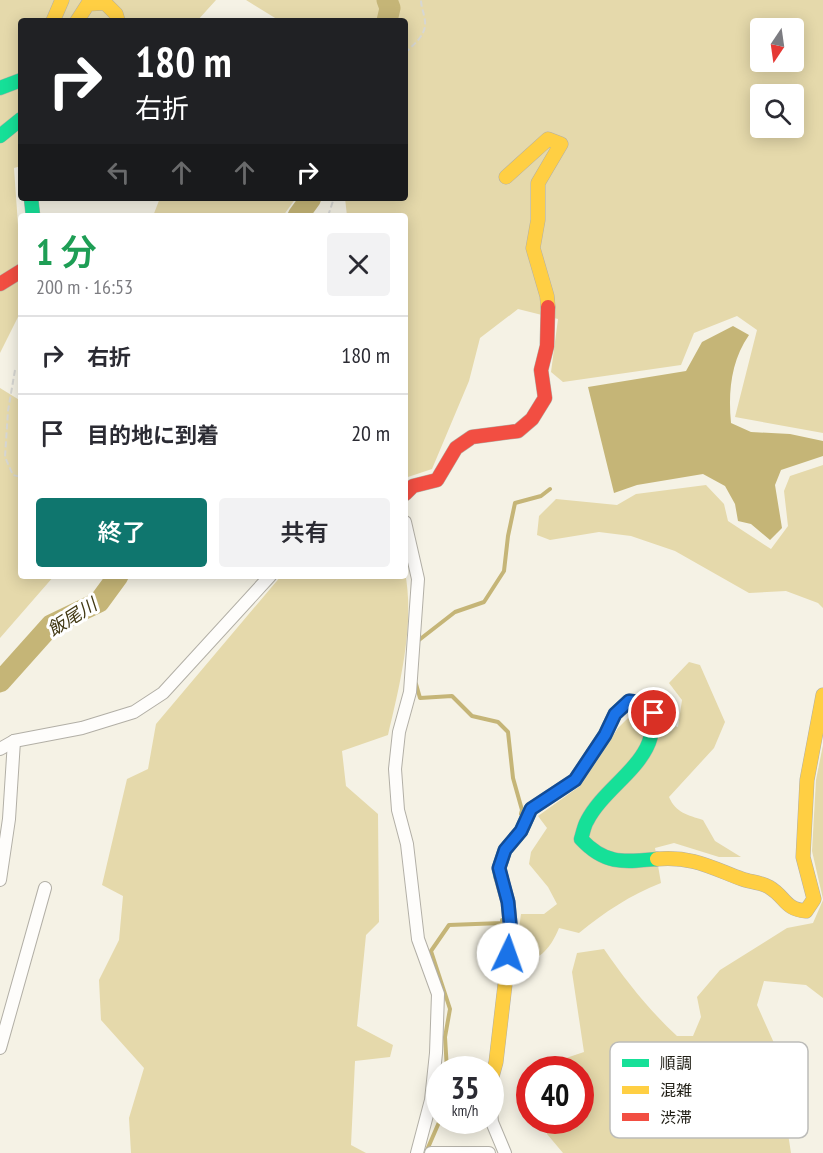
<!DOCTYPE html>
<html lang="ja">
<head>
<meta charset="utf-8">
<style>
  body { margin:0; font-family:"PT Sans Narrow","Noto Sans JP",sans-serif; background:#f2f2f3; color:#2b2b33; height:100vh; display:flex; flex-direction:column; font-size:22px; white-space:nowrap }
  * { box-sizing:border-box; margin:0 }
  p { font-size:20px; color:#7c7c81 }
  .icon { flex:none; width:33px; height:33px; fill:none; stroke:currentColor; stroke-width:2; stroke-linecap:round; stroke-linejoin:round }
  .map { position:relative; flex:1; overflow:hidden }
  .panel { position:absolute; left:18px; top:213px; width:390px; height:366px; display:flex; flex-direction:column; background:#fff; border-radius:6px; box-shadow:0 3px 15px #0003 }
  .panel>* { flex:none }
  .hud { position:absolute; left:18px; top:18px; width:390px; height:183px; border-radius:6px; box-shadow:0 3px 15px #0003; background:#202124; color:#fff; overflow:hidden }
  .needle { width:39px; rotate:193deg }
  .controls { position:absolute; left:750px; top:18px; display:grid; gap:12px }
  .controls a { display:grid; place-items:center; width:54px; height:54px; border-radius:6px; background:#fff; box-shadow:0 3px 15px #0003; font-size:30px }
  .speed { position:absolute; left:426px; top:1056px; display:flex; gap:12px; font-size:30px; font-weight:700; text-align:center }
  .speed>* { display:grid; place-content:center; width:78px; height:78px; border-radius:50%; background:#fff; box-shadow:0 3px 15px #0003; line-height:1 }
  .speed small { font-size:15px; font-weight:400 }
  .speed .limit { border:9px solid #d22; background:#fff; color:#111 }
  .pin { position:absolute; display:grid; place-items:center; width:51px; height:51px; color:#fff; margin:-26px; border:3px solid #fff; border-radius:50%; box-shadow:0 2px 6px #0007 }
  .me { position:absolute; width:66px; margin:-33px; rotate:3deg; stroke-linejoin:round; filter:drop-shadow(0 0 4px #0008) }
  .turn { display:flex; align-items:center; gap:21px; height:126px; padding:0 18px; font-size:27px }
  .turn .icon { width:78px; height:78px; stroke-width:2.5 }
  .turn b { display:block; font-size:42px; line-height:51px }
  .lanes { display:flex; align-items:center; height:57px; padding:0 18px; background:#0003; justify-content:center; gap:30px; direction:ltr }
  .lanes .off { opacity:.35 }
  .round { display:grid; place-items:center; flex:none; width:63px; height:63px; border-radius:6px; background:#f2f2f3 }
  .summary { display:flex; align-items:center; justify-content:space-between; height:102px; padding:0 18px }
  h1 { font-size:36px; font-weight:600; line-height:45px; color:#1e9e55 }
  .action { display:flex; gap:12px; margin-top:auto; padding:12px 18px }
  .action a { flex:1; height:69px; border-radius:6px; background:#0f766e; color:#fff; font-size:24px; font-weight:600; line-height:69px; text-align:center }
  .action a+a { background:#f2f2f3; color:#2b2b33 }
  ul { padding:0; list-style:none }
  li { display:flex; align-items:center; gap:18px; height:78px; padding:0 18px; border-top:2px solid #e1e1e2 }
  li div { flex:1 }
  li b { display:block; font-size:22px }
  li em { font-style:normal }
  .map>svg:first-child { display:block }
</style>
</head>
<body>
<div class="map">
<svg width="823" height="1153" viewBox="0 0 823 1153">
  <rect width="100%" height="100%" fill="#f5f2e5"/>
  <g fill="#e5d9ab" fill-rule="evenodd">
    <polygon points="0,0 216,0 197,21 21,21 21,166 14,168 18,225 21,226 21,311 0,353"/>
    <path d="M246 0H823V433L735 417 757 330 737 316 694 333 681 365 563 382 551 372 558 319 518 309 480 338 469 381 432 469 405 478V216H347L345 198H405V21H280ZM760 28H794V62H760ZM760 94H794V128H760Z"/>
    <polygon points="160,198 296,198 283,216 153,216"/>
    <polygon points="0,388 21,401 21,576 54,576 0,638"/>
    <polygon points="823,465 823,608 818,603 786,591 749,593 675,551 631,536 599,532 550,540 537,535 539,516 556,499 617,505 636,494 706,485 724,504 728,521 771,549 788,526 784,491 790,476"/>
    <path d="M405 572C415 623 400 685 388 735L342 751 346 786 378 814 379 922 366 935 357 1026 393 1045 390 1057 355 1061 351 1145 366 1153H131L129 1118 144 1068 101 1020 99 980 119 940 123 896 102 885 127 779 148 769 156 724 281 576H405Z"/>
    <path d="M689 662 700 665 725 722 714 748 669 797C676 813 688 815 703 820L715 841 741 857H719L674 843 655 848 661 883C630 895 605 912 579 933L559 928C550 950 538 962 514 965L521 914H544L557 904 548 887 529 864 531 852 547 828 538 816 580 786 618 728 632 714 678 727 682 700 669 683Z"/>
    <polygon points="823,745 823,899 812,851 816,780"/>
    <path d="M823 900V998L806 985 764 981 757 1005 774 1043 791 1153H563L547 1134 546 1121 580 1120V1070L547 1069 548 1064 584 1052 572 972 577 953 604 949C626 981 649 1010 677 1036H693L701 1017 697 997 720 970 787 928 813 923Z"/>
  </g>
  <path fill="#c5b577" d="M733 326 749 335C731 361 728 392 731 423L751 432 790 434 823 441V456L781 470 775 485 782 528 770 540 751 524 738 521 735 504 725 486 703 474 637 485 614 493 588 387 686 371 702 342Z"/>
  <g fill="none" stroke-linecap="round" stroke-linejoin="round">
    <g stroke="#c5b577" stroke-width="4">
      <polyline points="419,640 455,612 484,602 504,571 508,536 515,503 541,496 550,489"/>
      <polyline points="416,684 420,698 452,696 472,716 498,722 508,732 513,778 522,810 521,814"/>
      <polyline points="447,1070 445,1037 450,1009 431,951 449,925 502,923 502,920"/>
      <polyline points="427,1150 440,1120"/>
    </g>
    <g stroke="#c5b577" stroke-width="21">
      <polyline points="387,0 390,8 387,21"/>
      <polyline points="298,216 311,198"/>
      <polyline points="0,682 51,625 99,602 118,576"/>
    </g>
    <defs>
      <g id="street">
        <polyline points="405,522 418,579 410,692 399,732 395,769 398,810 407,844 418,939 438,994 436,1053 431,1100 417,1153"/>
        <polyline points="0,749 14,741 82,728 134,712 163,693 270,576"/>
        <polyline points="0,880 9,819 14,741"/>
        <polyline points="0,1048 45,888"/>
        <polyline points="490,1101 492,1122 505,1153"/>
        <polyline points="431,1153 489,1153"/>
      </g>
      <g id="fast">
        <polyline points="0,88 21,80"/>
        <polyline points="0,136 21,119"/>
        <polyline points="31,198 33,216"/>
        <path d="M501 877 499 868 505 850 521 831 531 809 575 780 605 735 615 714 629 701 648 703C669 757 608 780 587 821 584 826 583 833 581 839 605 865 624 862 657 859"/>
      </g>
      <g id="slow">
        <polyline points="53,21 62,0"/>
        <polyline points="77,21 88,4 105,3 116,14 118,21"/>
        <polyline points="506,177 548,139 561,144 538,183 538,220 533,248 547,296 548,307"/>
        <path d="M657 859C692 856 710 867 742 879 750 882 760 882 769 887 786 897 784 909 806 911L814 899 803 857 807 780 823 695"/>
        <polyline points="490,1084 496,1062 511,933 508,902 501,877"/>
      </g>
      <g id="jam">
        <polyline points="0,284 21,271"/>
        <polyline points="405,494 413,486 437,480 456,448 472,437 518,431 532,419 545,398 541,370 547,346 548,307"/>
      </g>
    </defs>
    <use href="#street" stroke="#b2afa6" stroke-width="14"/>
    <use href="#fast" stroke="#b2afa6" stroke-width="15"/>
    <use href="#slow" stroke="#b2afa6" stroke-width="15"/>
    <use href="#jam" stroke="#b2afa6" stroke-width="15"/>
    <g stroke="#d7d7d3" stroke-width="2" stroke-dasharray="6 3" stroke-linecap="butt">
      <path d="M405 53C412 46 425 36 425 25 426 18 421 8 421 0"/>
      <polyline points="328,216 334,198"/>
      <polyline points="15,370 8,411 5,457 13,475 21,477"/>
    </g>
    <use href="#street" stroke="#fefdfb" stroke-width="12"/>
    <use href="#fast" stroke="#16e098" stroke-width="14"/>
    <use href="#slow" stroke="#ffcf43" stroke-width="14"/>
    <use href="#jam" stroke="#f24e42" stroke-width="14"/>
  </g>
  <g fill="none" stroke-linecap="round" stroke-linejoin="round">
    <defs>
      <polyline id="route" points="508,954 511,933 508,902 499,868 505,850 521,831 531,809 575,780 605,735 615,714 629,701 648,703 654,713"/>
    </defs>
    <use href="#route" stroke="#114b97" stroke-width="15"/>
    <use href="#route" stroke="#1a73e8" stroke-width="10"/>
  </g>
  <g text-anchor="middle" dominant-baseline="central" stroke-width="6" stroke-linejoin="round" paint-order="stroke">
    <g font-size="18" font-style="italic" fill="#423914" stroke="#fff">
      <text transform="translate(72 617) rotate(-32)">飯尾川</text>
    </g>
  </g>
  <rect x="610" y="1042" width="198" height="96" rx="9" fill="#fff" stroke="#bcbcb9" stroke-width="1.5"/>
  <rect x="622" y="1059" width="27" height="8" fill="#16e098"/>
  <rect x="622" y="1086" width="27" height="8" fill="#ffcf43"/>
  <rect x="622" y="1113" width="27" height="8" fill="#f24e42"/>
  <g font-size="16" fill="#201e15">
    <text x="660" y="1069">順調</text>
    <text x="660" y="1096">混雑</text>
    <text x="660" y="1123">渋滞</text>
  </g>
</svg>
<div class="controls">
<a><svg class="needle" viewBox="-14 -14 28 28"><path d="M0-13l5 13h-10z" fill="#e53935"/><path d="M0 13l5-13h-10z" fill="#7c7c81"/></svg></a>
<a><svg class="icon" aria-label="search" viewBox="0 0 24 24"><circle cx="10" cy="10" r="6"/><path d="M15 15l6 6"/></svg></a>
</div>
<div class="speed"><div>35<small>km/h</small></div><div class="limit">40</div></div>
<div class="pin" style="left:654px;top:713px;background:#d93025"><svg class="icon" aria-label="arrive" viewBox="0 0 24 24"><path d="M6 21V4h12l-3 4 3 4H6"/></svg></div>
<svg class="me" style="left:508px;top:954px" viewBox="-20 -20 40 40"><circle r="19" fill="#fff"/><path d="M0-13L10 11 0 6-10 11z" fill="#1a73e8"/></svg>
<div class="hud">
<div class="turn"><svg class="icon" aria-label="right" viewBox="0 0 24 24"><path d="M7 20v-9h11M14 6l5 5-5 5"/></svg><div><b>180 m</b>右折</div></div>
<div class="lanes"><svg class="icon off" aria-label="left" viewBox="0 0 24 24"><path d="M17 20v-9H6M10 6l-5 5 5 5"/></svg><svg class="icon off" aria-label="ahead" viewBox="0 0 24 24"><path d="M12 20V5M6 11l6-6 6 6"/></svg><svg class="icon off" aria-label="ahead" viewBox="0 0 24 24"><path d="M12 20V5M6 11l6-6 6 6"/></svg><svg class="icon" aria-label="right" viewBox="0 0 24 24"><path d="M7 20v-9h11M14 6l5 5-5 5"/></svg></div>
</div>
<section class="panel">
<div class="summary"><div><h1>1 分</h1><p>200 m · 16:53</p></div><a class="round"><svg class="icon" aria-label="close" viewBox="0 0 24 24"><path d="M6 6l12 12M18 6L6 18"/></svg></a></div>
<ul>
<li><svg class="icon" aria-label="right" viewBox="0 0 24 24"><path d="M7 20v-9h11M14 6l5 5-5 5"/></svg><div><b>右折</b></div><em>180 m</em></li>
<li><svg class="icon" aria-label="arrive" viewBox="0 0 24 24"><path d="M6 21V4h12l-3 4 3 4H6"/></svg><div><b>目的地に到着</b></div><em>20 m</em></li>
</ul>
<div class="action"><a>終了</a><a>共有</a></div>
</section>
</div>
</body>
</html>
